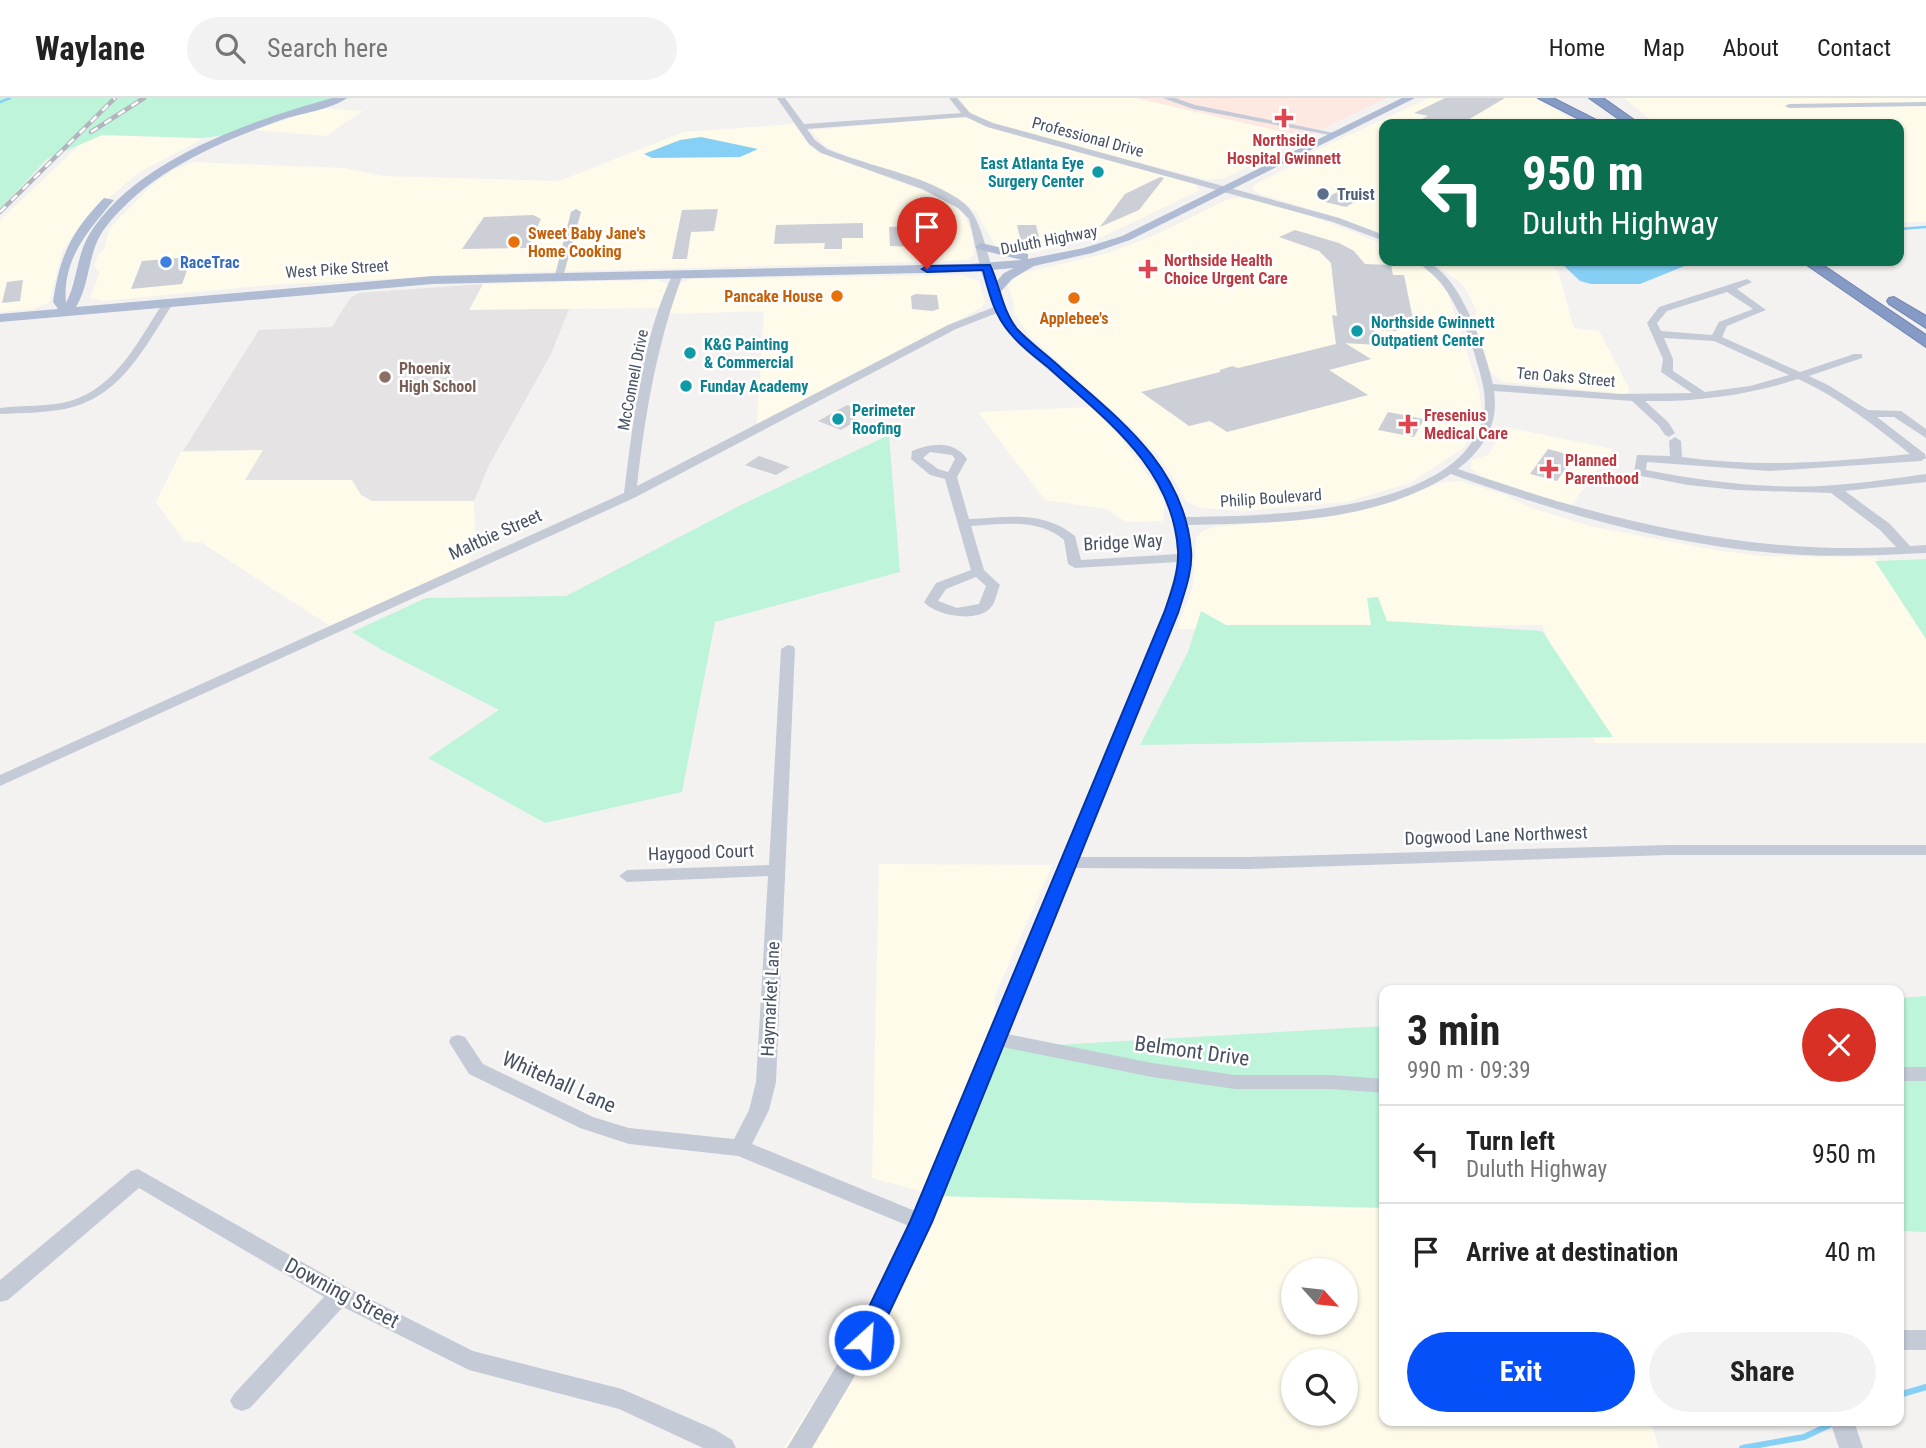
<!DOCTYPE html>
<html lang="en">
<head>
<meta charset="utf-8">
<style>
  body { margin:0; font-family:"Roboto Condensed",sans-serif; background:#f2f2f2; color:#222; height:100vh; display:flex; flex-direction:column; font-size:26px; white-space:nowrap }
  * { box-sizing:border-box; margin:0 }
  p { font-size:23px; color:#767676 }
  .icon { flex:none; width:38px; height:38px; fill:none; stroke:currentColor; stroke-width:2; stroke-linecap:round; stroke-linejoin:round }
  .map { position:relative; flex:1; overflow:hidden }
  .details { position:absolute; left:1379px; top:887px; width:525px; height:441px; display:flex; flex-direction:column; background:#fff; border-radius:14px; box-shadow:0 2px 5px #0004 }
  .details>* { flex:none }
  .guide { position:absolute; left:1379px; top:21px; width:525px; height:147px; border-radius:14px; box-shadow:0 2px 5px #0004; background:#0b6e4f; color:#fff; overflow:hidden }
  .needle { width:46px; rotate:117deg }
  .tools { position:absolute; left:1281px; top:1160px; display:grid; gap:14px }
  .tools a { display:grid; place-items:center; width:77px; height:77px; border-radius:50%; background:#fff; box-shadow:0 2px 5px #0004; font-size:35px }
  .pin { position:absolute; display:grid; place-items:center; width:60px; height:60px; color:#fff; margin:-72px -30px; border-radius:50% 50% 50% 0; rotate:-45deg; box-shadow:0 0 7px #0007 }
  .pin .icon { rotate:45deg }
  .me { position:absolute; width:77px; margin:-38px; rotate:26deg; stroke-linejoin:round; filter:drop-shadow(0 0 5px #0008) }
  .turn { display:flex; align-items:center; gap:24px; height:147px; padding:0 28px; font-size:32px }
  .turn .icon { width:91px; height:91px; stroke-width:2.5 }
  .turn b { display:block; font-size:49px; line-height:60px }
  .round { display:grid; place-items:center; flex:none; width:74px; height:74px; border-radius:37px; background:#f2f2f2 }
  .headline { display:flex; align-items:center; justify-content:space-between; height:119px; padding:0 28px }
  h1 { font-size:42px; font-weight:700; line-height:52px }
  .primary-button { display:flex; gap:14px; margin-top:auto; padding:14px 28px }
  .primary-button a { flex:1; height:80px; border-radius:42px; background:#0650f9; color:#fff; font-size:28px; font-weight:700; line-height:80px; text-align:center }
  .primary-button a+a { background:#f2f2f2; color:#222 }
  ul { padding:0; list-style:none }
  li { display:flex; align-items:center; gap:21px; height:98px; padding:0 28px; border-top:2px solid #e0e0e0 }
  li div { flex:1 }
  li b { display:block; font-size:26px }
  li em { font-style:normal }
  header { display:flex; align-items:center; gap:42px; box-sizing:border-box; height:98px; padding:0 35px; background:#fff; border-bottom:2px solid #e0e0e0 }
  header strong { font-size:33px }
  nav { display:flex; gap:38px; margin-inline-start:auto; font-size:24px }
  .search { width:490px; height:63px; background:#f2f2f2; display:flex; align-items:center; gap:18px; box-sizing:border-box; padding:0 24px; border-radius:38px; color:#767676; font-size:26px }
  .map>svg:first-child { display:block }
</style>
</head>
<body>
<header>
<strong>Waylane</strong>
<div class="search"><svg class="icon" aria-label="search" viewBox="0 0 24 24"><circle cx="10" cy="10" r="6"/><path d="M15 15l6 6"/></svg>Search here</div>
<nav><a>Home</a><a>Map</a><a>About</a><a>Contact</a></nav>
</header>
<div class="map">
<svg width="1926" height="1350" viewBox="0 0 1926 1350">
  <rect width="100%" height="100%" fill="#f4f2f1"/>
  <g fill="#fefbeb" fill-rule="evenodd">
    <polygon points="959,0 1136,0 1306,39 1225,80 1207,82 992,26 969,13"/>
    <polygon points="1429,0 1535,0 1580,26 1384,26 1384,137 1337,119 1260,96 1253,91 1254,87 1292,68 1295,62"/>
    <polygon points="1624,0 1926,0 1926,124 1899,124 1899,26 1656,26"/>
    <polygon points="321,10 363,13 326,38 255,32"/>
    <polygon points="962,19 1194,85 1200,92 1102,139 1027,156 997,151 976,114 959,100 833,52 823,46 811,32"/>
    <polygon points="794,26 810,48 818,54 937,98 961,112 972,134 974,157 968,161 952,163 498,175 270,187 102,203 90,200 100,174 94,168 98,157 104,152 109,131 149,90 172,73 192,64 343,70 383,78 559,83 684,34"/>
    <polygon points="91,36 203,41 141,73 88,117 63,152 49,205 33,211 0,214 0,122"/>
    <polygon points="1235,100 1250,101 1297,113 1351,133 1384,147 1384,163 1413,163 1431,175 1448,195 1479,292 1482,317 1475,335 1462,351 1410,385 1346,404 1245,413 1200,410 1186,403 1171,376 1157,356 1130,328 1029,237 1013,214 1014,206 1008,188 1019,176 1108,155 1158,136 1226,102"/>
    <polygon points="1430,163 1544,163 1558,173 1574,230 1599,233 1629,290 1628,296 1503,284 1490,274 1475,227 1476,212 1467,193 1460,184"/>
    <polygon points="962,177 979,183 985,205 981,210 757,327 764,213 667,216 680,186 690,181"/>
    <polygon points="657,182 668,186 659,210 656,210 468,212 483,186"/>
    <polygon points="1090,309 1119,337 1153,385 1165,405 1163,423 1126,424 1106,411 1045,402 978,314"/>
    <polygon points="1505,329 1613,351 1571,408 1481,378 1471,370 1472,362 1488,357"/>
    <polygon points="264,352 246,382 353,382 361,397 372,403 474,403 475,441 469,465 330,528 202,445 184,443 156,404 181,354"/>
    <polygon points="1460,383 1506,397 1531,410 1590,428 1714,452 1761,458 1876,459 1926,538 1926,645 1595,645 1542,527 1177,531 1193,488 1196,440 1203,433 1213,429 1321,420 1393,404 1440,385"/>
    <path d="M879 766 1052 767 994 900 1003 949 939 1098 1384 1110V1323H1650L1659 1350H784L924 1130 938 1098 872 1080ZM1293 1172H1346V1225H1293ZM1293 1264H1346V1316H1293Z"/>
  </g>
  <polygon fill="#e5e3e3" points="483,186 469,212 569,211 551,256 489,367 474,403 372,403 361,397 352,382 245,382 263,352 183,353 259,232 332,229 350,200 359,195"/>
  <polygon fill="#fee8e2" points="1136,0 1387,0 1306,39"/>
  <g fill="#bdf4da">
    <polygon points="0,0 350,0 284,15 233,36 202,40 102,37 47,61 0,111"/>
    <polygon points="889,337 900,474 715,524 682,694 545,725 428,660 499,612 382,552 352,534 426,500 566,498 741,407"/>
    <polygon points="1926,461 1926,541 1875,463"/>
    <polygon points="1378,499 1387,523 1542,533 1613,639 1140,647 1188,554 1201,513 1226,527 1371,527 1367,500"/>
    <polygon points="1926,898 1926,1134 1899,1133 1899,900"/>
    <polygon points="1384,928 1384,1110 938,1098 1002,950"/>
  </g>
  <g fill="#86d0f6">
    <polygon points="701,39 758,51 740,59 652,60 644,56 680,42"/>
    <polygon points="1559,163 1697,163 1640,186 1591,186 1580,183"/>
  </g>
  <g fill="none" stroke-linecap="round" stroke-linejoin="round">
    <g stroke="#86d0f6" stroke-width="2.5">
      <polyline points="0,4 10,0"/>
      <polyline points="1899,131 1926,129"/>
    </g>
    <g stroke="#86d0f6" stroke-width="6">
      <polyline points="1899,1297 1926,1289"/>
      <polyline points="1742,1350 1804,1339 1838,1323"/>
    </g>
  </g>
  <g fill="#cdcfd7">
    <polygon points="1445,0 1505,0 1461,26 1411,26 1428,18 1414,15"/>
    <polygon points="1160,79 1164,80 1139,112 1100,129 1125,96"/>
    <polygon points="1337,94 1361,100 1346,109 1321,103"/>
    <polygon points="718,111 714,133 691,134 687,161 672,161 682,112"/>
    <polygon points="533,117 541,121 528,150 462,151 484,119"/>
    <polygon points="863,125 863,140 842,140 842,151 824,151 825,145 774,146 776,127"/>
    <polygon points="1017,127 1036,127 1040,144 1021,144"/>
    <polygon points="918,128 920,149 890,148 889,129"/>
    <polygon points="1295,132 1339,145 1354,153 1365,166 1391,167 1393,177 1404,177 1413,221 1394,220 1397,233 1374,232 1377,247 1345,245 1371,261 1329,272 1368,297 1227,334 1210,323 1189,328 1141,294 1220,274 1220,272 1232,268 1238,270 1336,246 1332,217 1337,218 1331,165 1319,153 1279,139"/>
    <polygon points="192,159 182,186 131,191 142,163"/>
    <polygon points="23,182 20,203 2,205 7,184"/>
    <polygon points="916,196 937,197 939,211 932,213 912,211 911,198"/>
    <polygon points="847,307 862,313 849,319 858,322 841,332 818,323"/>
    <polygon points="1388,314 1424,321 1414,339 1378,332"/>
    <polygon points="1548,351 1574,358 1557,383 1530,376"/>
    <polygon points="759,358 790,369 776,377 745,367"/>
  </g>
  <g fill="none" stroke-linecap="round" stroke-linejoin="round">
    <defs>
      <g id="highway">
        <polygon points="1538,0 1553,0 1604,26 1589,26"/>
        <polygon points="1589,0 1603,0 1640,26 1626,26"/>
        <polygon points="1801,163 1817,163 1926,237 1926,249"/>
        <polygon points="1894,199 1926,218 1926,230 1889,206 1887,203 1889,200"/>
      </g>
    </defs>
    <use href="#highway" stroke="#7086b1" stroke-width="2"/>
    <g fill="#c4cbd7" fill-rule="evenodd">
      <path d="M777 0H785L804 26 961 15 949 0H957L970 15 993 25 1339 120 1384 137V143L1333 124 987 29 966 19 807 31 815 42 827 51C869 69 929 77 965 106 989 127 990 194 1015 227 1029 247 1051 262 1069 278 1117 318 1166 358 1186 419 1265 418 1465 416 1484 315 1487 300 1482 282 1478 268 1470 239 1459 209 1441 185 1434 177 1425 171 1418 163 1457 163 1486 254 1493 286L1619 296 1692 295 1661 274 1663 261 1647 225 1659 209 1747 181 1752 184 1737 191 1766 212 1727 228 1722 239 1800 274 1854 256H1862V260L1809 278 1828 287 1868 312 1901 313 1926 331V340L1894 319H1877L1925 356 1926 360 1921 363 1769 373 1647 364 1646 372C1707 384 1772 392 1835 387 1865 385 1896 380 1926 376V384L1845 393 1890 426 1910 448 1926 447V455C1885 457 1844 459 1803 457 1682 451 1565 417 1451 376 1374 425 1276 425 1188 427L1190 468 1178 515 1079 759H1249L1668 747H1926V757H1668L1249 771 1075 770 1007 936 1152 965 1235 977H1331L1384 981V995L1331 991H1235L1152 979 1002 949 932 1124 872 1249 812 1350H787L856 1235 909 1128 738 1058 629 1046 580 1030 469 976 449 944 451 939 458 937 465 939 483 966 593 1019 629 1030 734 1041 749 1012 756 984 768 778 627 784 619 778 627 772 769 767 781 551 788 547 793 548 795 551 776 984 769 1012 752 1046 915 1113 1164 515 1178 464 1075 470 1068 466 1064 442C1038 420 1003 426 971 428L984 472 1000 487C997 493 996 503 992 508 980 526 936 518 924 504L936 485 971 472 945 381 930 377 911 361 912 353C931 345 954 342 967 361L957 379 969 421C1006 419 1044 412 1075 438L1081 462 1178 456C1179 378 1113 326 1059 281 1036 261 1011 242 997 215L956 231 634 400 0 688V677L624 395C633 325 642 237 674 174L683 176C657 245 645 316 637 388L948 227 994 209 982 177 969 121 958 110 922 91 821 55 809 46ZM1727 194 1753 211 1719 224 1712 237 1661 233 1657 225 1667 213ZM1664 240 1714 243 1789 277 1750 288 1705 294 1673 273V261ZM1798 281C1840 300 1875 328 1910 356 1834 364 1759 370 1682 359L1681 343 1675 339 1669 343 1670 358 1637 357 1634 374 1636 377 1688 387 1736 392 1831 395 1880 432 1896 449C1744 457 1601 421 1458 371 1484 351 1499 326 1494 293L1632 303 1659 328 1665 337 1669 339 1675 335 1668 324 1645 303C1697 304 1749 297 1798 281ZM930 354 952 357 955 361 948 374 938 371 923 360ZM976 479 986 488 979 506 957 510 938 503 946 491Z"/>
      <polygon points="1163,0 1175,0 1195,7 1339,36 1335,38 1193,11"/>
      <polygon points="1926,4 1926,8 1789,10 1785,8 1789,6"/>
      <polygon points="576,111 581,114 563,179 554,181 571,114"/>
      <path d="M165 202 174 204C145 248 122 299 65 311 44 315 22 315 0 316V310C23 307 48 309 70 303 118 289 140 239 165 202Z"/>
      <rect x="1899" y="969" width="27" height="14"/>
      <polygon points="138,1071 348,1190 473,1253 622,1291 714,1331 732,1342 736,1350 703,1350 619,1311 469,1272 343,1209 250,1310 242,1313 234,1310 230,1303 234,1296 324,1199 139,1090 8,1202 0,1204 0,1182 131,1073"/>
      <rect x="1899" y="1232" width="27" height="20"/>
      <polygon points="1830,1323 1854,1323 1863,1350 1839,1350"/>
    </g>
    <path fill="#afbcd3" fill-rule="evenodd" d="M332 0H347C330 12 301 15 281 22 217 45 148 74 105 130 87 154 91 184 76 209L433 178 968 166 1022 162 977 151 975 149 981 145 1028 156V161L1084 150 1122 138 1402 0H1415L1130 142 1092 155 1034 168 1012 181 997 198H989V192L1004 175 1014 170 968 174 433 186 0 224V216L58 211 53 204C60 157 71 134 104 100L114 102C88 133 62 161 66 205 79 180 75 156 94 129 144 58 252 23 332 0Z"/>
    <use href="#highway" fill="#859bc5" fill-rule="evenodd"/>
    <defs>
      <g id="rail">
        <polyline points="91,34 144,0"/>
        <polyline points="0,114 115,0"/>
      </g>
    </defs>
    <use href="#rail" stroke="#b3b5bc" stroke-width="4.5"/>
    <use href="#rail" stroke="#fff" stroke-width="2.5" stroke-dasharray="8" stroke-linecap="butt"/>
  </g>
  <path fill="#0650f9" stroke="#0434a2" stroke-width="2" d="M990 167C1000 188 1002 212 1017 231 1030 245 1047 257 1061 270 1119 321 1184 369 1191 452 1193 473 1184 495 1178 515L932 1124 873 1249 864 1252 856 1249 853 1242 910 1124 1164 515C1171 495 1179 474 1178 453 1173 370 1106 322 1050 271 1037 260 1021 249 1010 235 994 217 989 195 983 172L927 174 922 171 927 168Z"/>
  <g fill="#e0444e" stroke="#fff" stroke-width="2.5">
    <path d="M1280.5 9.5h7v7h7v7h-7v7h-7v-7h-7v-7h7z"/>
    <path d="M1144.5 160.5h7v7h7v7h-7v7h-7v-7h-7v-7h7z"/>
    <path d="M1404.5 315.5h7v7h7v7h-7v7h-7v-7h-7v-7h7z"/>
    <path d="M1545.5 360.5h7v7h7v7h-7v7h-7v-7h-7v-7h7z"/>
  </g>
  <g fill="#0f9aa8" stroke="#fff" stroke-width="2.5">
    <circle cx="1098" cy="74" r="7"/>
    <circle cx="1357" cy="233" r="7"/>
    <circle cx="690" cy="255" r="7"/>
    <circle cx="686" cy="288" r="7"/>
    <circle cx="838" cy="321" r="7"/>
  </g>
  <circle fill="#5c6f8a" stroke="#fff" stroke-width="2.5" cx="1323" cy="96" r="7"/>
  <g fill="#e8710a" stroke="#fff" stroke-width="2.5">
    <circle cx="514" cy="144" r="7"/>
    <circle cx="837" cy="198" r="7"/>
    <circle cx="1074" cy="200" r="7"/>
  </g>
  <circle fill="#3f7fe0" stroke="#fff" stroke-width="2.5" cx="166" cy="164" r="7"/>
  <circle fill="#8d6e63" stroke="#fff" stroke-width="2.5" cx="385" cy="279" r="7"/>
  <g text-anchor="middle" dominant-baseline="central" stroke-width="5" stroke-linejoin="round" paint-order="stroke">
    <g font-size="16" fill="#475161" stroke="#fff">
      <text transform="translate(1088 39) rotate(15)">Professional Drive</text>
      <text transform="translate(1049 142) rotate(-11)">Duluth Highway</text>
      <text transform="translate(337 171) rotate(-4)">West Pike Street</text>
      <text transform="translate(1566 279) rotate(5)">Ten Oaks Street</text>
      <text transform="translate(633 282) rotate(-79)">McConnell Drive</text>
      <text transform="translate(1271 400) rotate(-4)">Philip Boulevard</text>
    </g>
    <g font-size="16" font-weight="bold" fill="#be3a42" stroke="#fff" text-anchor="start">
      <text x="1284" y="42" text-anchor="middle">Northside<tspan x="1284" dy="18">Hospital Gwinnett</tspan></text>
      <text x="1164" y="162">Northside Health<tspan x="1164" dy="18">Choice Urgent Care</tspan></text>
      <text x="1424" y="317">Fresenius<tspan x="1424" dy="18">Medical Care</tspan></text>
      <text x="1565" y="362">Planned<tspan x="1565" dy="18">Parenthood</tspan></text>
    </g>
    <g font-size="16" font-weight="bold" fill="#0d838f" stroke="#fff" text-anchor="start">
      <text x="1084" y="65" text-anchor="end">East Atlanta Eye<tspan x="1084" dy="18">Surgery Center</tspan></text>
      <text x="1371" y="224">Northside Gwinnett<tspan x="1371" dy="18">Outpatient Center</tspan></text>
      <text x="704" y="246">K&amp;G Painting<tspan x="704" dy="18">&amp; Commercial</tspan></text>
      <text x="700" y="288">Funday Academy</text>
      <text x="852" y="312">Perimeter<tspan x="852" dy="18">Roofing</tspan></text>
    </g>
    <g font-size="16" font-weight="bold" fill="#4e5e75" stroke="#fff" text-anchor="start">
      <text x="1337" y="96">Truist</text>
    </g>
    <g font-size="16" font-weight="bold" fill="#c56008" stroke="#fff" text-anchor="start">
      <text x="528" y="135">Sweet Baby Jane's<tspan x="528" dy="18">Home Cooking</tspan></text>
      <text x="823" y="198" text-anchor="end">Pancake House</text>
      <text x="1074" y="220" text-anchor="middle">Applebee's</text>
    </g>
    <g font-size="16" font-weight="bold" fill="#366cbe" stroke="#fff" text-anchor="start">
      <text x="180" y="164">RaceTrac</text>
    </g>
    <g font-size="16" font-weight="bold" fill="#785e54" stroke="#fff" text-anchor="start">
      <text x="399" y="270">Phoenix<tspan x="399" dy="18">High School</tspan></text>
    </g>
    <g font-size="18" fill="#475161" stroke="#fff">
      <text transform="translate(495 436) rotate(-24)">Maltbie Street</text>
      <text transform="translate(1123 444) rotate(-3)">Bridge Way</text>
      <text transform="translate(1496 737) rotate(-2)">Dogwood Lane Northwest</text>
      <text transform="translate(701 754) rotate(-2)">Haygood Court</text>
      <text transform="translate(770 901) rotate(-87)">Haymarket Lane</text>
    </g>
    <g font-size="21" fill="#475161" stroke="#fff">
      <text transform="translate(1192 953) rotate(8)">Belmont Drive</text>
      <text transform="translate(559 984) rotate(24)">Whitehall Lane</text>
      <text transform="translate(342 1195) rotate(28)">Downing Street</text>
    </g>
  </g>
</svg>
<div class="tools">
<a><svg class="needle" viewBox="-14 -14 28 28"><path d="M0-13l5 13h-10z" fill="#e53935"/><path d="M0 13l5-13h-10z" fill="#767676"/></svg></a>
<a><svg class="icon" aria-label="search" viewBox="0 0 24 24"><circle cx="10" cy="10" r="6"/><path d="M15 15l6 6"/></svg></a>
</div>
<div class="pin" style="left:927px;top:171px;background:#d93025"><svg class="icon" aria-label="arrive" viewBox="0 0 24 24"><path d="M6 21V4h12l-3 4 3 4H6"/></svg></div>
<svg class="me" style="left:864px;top:1242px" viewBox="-20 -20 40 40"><circle r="17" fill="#0650f9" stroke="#fff" stroke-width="3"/><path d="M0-11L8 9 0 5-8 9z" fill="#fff"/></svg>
<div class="guide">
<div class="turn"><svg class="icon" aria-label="left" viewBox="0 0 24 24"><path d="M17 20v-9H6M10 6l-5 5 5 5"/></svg><div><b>950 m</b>Duluth Highway</div></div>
</div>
<section class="details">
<div class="headline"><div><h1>3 min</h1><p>990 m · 09:39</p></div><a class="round" style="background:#d93025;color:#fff"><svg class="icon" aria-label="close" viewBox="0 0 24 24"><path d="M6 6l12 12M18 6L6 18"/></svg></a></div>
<ul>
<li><svg class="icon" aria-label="left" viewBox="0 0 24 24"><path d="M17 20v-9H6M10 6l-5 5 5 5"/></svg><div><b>Turn left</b><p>Duluth Highway</p></div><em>950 m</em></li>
<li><svg class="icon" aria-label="arrive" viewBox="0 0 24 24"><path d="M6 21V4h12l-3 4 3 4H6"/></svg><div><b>Arrive at destination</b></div><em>40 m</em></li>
</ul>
<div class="primary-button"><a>Exit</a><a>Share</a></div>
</section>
</div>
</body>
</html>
